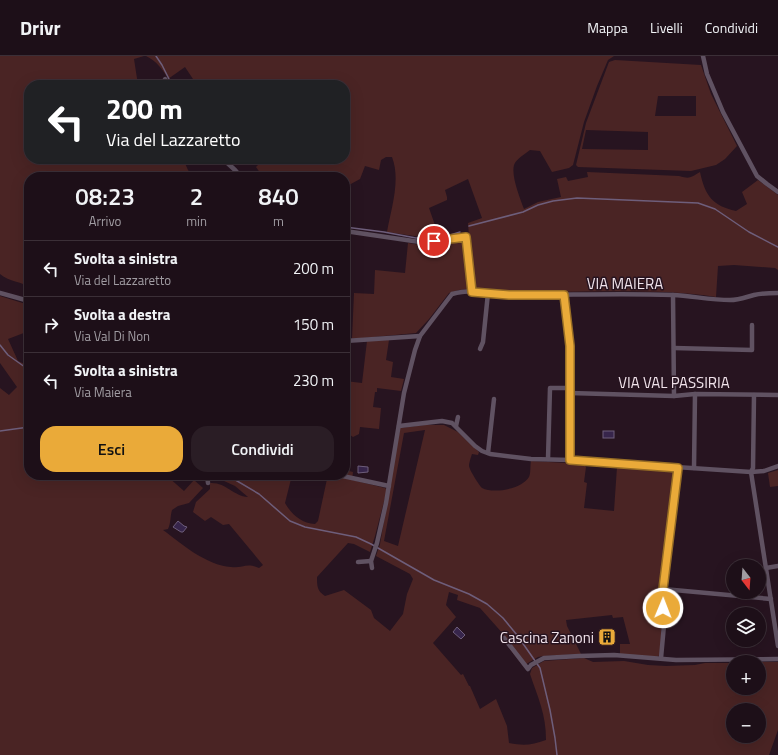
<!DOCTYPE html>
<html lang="it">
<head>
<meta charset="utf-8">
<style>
  body { margin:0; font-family:"Titillium Web",sans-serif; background:#2a1d25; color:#f1f3f6; height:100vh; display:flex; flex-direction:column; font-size:15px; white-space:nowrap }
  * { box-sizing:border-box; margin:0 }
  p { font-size:13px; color:#a09ca2 }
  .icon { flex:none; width:22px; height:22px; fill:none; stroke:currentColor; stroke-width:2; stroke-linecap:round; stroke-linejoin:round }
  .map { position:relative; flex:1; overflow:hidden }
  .details { position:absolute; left:24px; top:116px; width:326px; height:308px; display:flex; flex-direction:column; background:#1d0f18; border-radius:16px; box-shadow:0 4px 16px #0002,0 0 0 1px #3b2f37 }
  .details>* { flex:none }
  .top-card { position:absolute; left:24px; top:24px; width:326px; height:84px; border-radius:16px; box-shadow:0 4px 16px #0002,0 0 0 1px #3b2f37; background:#202124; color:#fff; overflow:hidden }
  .needle { width:26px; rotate:163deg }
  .controls { position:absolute; left:726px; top:503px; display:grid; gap:8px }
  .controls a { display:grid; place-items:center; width:40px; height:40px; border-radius:50%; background:#1d0f18; box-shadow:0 4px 16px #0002,0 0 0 1px #3b2f37; font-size:20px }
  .pin { position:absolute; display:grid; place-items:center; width:34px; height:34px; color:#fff; margin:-17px; border:2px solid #fff; border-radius:50%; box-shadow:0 1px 4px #0007 }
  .me { position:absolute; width:44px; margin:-22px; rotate:1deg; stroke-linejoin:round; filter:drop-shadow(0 0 3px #0008) }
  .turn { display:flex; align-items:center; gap:14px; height:84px; padding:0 16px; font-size:18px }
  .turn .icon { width:52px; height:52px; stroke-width:2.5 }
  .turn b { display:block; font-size:28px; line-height:34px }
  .eta { display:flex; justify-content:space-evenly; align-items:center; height:68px; text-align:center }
  .eta b { font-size:24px; font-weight:600; line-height:28px }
  .primary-button { display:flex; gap:8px; margin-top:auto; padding:8px 16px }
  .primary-button a { flex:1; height:46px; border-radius:16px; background:#eaaa39; color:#111; font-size:16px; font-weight:600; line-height:46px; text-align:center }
  .primary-button a+a { background:#2a1d25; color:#f1f3f6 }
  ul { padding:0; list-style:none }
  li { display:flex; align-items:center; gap:12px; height:56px; padding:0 16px; border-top:1px solid #3b2f37 }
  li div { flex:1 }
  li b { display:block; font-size:15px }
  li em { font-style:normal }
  header { display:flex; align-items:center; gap:24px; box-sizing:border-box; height:56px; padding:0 20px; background:#1d0f18; border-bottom:1px solid #3b2f37 }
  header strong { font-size:19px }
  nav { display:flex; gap:22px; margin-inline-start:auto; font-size:14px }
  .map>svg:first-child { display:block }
</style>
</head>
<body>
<header>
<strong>Drivr</strong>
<nav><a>Mappa</a><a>Livelli</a><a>Condividi</a></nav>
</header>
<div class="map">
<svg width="778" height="699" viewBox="0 0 778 699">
  <rect width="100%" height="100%" fill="#271420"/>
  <g fill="#4a2424" fill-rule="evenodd">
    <path d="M0 0H144L134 3 138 29H29V103H161L162 106 183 103 188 114 193 121H29V232C21 224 10 227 0 218Z"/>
    <path d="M146 0H614L608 4 597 30 584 66 573 109 569 112 552 116 540 95 530 94C525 98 516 103 514 109 511 120 520 142 524 153L538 146 561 141 557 123 566 121 568 125 588 121 587 116 679 120C690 123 690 122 700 116 705 140 713 150 736 155L747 148 742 136 758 124 778 139V214L775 212 734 209 718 210 716 241C636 229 554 241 473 233L468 167 482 162 468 123 445 134 447 141V144L429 152 436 172 424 174 426 181H421L387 176C391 153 401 124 392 101H386L381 104 379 114 365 110 360 123 349 129 345 127V121H263L256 111 258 109 257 105 258 103H345V29H191L195 26 185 11 168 23C163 13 156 5 146 0Z"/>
    <path d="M615 4 701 9 711 38 737 90 725 103 716 109 691 115 578 111 576 109 586 67 609 6ZM658 40H696V60H655ZM586 74 648 76V94L582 93Z"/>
    <polygon points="454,184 460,184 465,187 469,233 459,234 449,237 429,263 416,277 352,283 354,237 374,238 375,214 405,217 408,187 421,189"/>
    <path d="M0 240 29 249V275L8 283 18 305 29 310V419H169L168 421 184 435 194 424 203 432 189 447 178 450 172 454C170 461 171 467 168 473L163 474C183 489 206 509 231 511 242 513 246 506 259 512L263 509 229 468 223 469 211 461 205 465 193 456 196 446 210 433V427C226 426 233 440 248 441L235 430 211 419H292L285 447C292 459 301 467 315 468L318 465 327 423 316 421 317 419H345V414L353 416 352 424 385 432 387 434 375 480 370 496 354 488 348 487 317 521C317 530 317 535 325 540L344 534 371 554 374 562 390 575 403 558 407 538 413 523 410 518 376 500 380 488 400 372 425 369H444L458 376 479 396 478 399 472 398C471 401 469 407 469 410 470 415 479 429 482 432 494 438 522 433 529 421 531 417 530 409 531 405L566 407 585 410 586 411 584 426 587 427 584 452 614 455 617 411 628 410 673 414 676 415 662 516C660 544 663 571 660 599L657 601 620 598V588H630L623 561 613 562 612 559 566 564 567 570 581 598 543 600 538 601 523 610 502 583 505 580 480 552 457 544 458 539 449 536 446 549 456 561 433 587 461 619 463 618 469 630H470L480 653 496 643 507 670 509 687C524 690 532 689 546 684 546 658 538 642 530 618L532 612 544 605 584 602 593 606 624 605 648 609 666 610 695 609 705 607H733V632H759V606H778V674L769 699H0V332L9 339 17 331 0 307ZM425 374 398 490 384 485 404 377ZM733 654H759V680H733Z"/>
    <polygon points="389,284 386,304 393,306 391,321 404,323 401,335 377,332 377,336 375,336 373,351 381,352 379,373 360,371 359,378 353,381 345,375 345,325 362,327 367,285"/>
    <polygon points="778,414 778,430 770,431 768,417"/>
  </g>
  <g fill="#37254b" stroke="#6e5e7b">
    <rect x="603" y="375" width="11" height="7"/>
    <polygon points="358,410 368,411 368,416 358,417"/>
    <polygon points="178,465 184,470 187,471 183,476 181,476 173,471"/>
    <polygon points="457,571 465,579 461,583 453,576"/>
  </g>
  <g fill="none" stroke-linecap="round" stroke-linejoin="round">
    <g stroke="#6e5e7b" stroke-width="1.5">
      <polyline points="156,0 162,9 172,29"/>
      <polyline points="227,103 233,108"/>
      <polyline points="241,117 244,121"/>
      <polyline points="469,170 523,156 538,149 553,145 577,142 698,147 715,153 749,176 778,191"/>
      <polyline points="345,171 384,176 416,182 447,180 460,176"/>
      <polyline points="0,289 8,299 29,314"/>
      <polyline points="0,375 29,371"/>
      <polyline points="227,419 259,438 290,465 305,471 356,481 371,488 434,524 469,538 487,548 503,562 517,579 540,612 550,654 555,682 557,699"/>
    </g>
    <g stroke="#605262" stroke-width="4.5">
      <polyline points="703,0 707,18 723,56 757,120 767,128 778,136"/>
      <polyline points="165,23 169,29"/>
      <polyline points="223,103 235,114 241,121"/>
      <polyline points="345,175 420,186 466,181 472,236"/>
      <polyline points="0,237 29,245"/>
      <polyline points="564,239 570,290 571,404"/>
      <polyline points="673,239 674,340"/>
      <polyline points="345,285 420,280"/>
      <polyline points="674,292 752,294 752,269"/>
      <polyline points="480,293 483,286 488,237"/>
      <polyline points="570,337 674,340 695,338 778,339"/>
      <polyline points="754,339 753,412 751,416 778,590"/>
      <polyline points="399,370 442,365 452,367 475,390 482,395 490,398 531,403 571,404 751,416 764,415 778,410"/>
      <polyline points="456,370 458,361"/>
      <polyline points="488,397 494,343"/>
      <polyline points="548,403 550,332 570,332"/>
      <polyline points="694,412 695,338"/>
      <polyline points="207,419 208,427"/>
      <polyline points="338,419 389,430"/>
      <polyline points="358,506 371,505"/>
      <path d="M372 512 371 505 377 487 386 447 404 337 415 294 420 280 452 238C474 231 501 239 524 239 574 239 623 237 673 239 692 240 711 244 730 244 739 244 746 241 754 239 762 237 770 237 778 237"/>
      <polyline points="766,512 778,510"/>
      <polyline points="663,533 771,543"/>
      <polyline points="504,582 528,613 531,609 544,602 579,600 614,599 676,604 778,603"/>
      <polyline points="661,602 664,569 663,533 678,412"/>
    </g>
  </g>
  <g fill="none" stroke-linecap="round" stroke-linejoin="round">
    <defs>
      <polyline id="route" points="434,185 466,181 472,236 509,239 564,239 570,290 570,404 678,412 663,533 663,552"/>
    </defs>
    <use href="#route" stroke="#986e25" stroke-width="10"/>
    <use href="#route" stroke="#eaaa39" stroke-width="7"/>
  </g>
  <defs>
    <symbol id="building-square" viewBox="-11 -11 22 22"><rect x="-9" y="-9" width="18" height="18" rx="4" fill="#eaaa39" stroke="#271420"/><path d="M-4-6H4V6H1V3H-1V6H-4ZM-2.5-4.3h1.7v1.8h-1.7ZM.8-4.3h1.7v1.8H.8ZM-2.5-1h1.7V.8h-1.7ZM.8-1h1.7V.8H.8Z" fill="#111"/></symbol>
  </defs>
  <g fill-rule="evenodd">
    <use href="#building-square" x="597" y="571" width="20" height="20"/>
  </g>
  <g text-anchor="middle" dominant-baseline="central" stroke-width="3" stroke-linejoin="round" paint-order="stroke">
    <g font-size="15" fill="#f0e2ea" stroke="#271420">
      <text x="625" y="227">VIA MAIERA</text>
      <text x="674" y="326">VIA VAL PASSIRIA</text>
    </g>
    <g font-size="15" fill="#f0e2ea" stroke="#271420" text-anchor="end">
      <text x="594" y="581">Cascina Zanoni</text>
    </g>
  </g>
</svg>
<div class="controls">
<a><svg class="needle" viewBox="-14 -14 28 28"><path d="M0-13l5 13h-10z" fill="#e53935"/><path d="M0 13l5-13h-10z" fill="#a09ca2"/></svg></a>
<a><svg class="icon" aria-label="layers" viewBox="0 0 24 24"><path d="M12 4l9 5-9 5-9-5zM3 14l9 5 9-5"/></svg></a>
<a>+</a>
<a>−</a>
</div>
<div class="pin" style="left:434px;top:185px;background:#d93025"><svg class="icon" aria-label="arrive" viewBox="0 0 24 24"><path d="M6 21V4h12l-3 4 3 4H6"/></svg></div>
<svg class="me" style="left:663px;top:552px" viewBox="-20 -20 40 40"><circle r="17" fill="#eaaa39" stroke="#fff" stroke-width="3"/><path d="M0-11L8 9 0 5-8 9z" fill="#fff"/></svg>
<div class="top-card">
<div class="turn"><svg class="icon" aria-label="left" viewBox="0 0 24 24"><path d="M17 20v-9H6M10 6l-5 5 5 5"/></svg><div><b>200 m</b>Via del Lazzaretto</div></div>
</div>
<section class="details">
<div class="eta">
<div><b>08:23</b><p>Arrivo</p></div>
<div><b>2</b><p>min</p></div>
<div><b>840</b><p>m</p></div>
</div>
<ul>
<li><svg class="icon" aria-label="left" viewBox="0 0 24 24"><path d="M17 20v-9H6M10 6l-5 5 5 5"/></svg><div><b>Svolta a sinistra</b><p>Via del Lazzaretto</p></div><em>200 m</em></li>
<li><svg class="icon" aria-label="right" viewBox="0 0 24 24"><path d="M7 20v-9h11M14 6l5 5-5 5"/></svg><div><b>Svolta a destra</b><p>Via Val Di Non</p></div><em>150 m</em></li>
<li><svg class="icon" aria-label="left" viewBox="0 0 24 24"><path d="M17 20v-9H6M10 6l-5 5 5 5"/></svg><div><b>Svolta a sinistra</b><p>Via Maiera</p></div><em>230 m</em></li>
</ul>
<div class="primary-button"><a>Esci</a><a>Condividi</a></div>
</section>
</div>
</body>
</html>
